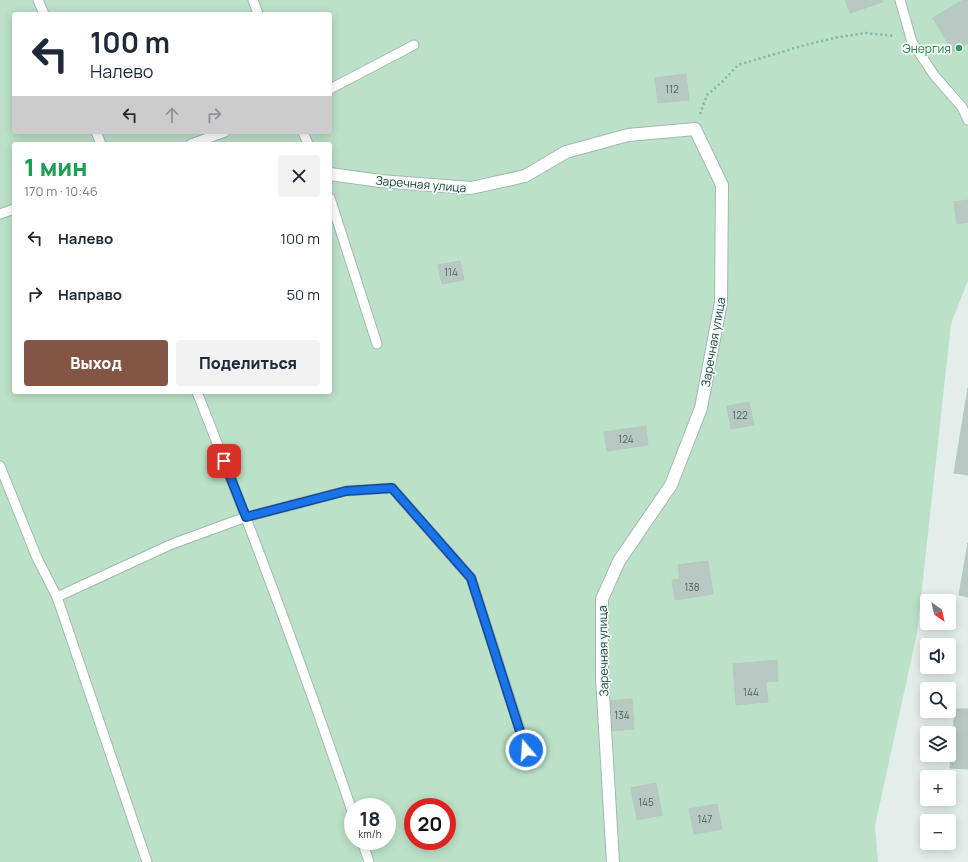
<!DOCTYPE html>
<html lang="ru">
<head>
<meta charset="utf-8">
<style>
  body { margin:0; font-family:Manrope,sans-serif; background:#f2f2f3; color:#1f2937; height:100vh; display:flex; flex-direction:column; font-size:15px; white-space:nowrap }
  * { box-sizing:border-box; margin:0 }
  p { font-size:13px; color:#747a83 }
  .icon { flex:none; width:22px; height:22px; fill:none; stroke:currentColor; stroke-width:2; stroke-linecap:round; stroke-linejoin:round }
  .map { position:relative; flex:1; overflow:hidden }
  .side { position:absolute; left:12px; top:142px; width:320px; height:252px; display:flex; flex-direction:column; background:#fff; border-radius:4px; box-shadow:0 2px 10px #0003 }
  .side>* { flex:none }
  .banner { position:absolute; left:12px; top:12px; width:320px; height:122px; border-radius:4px; box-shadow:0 2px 10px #0003; background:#fff; color:#1f2937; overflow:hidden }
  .needle { width:26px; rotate:146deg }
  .controls { position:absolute; left:920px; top:594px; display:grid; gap:8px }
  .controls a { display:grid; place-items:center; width:36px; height:36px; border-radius:4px; background:#fff; box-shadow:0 2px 10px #0003; font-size:20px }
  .speed { position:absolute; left:344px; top:798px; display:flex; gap:8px; font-size:20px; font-weight:700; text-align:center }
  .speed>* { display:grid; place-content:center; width:52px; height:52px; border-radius:50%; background:#fff; box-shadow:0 2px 10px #0003; line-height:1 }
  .speed small { font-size:10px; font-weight:400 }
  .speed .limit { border:6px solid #d22; background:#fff; color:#111 }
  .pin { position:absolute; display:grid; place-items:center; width:34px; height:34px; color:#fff; margin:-17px; border-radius:8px; box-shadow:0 2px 6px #0006 }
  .me { position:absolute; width:44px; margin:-22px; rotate:342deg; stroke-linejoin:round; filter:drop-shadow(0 0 3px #0008) }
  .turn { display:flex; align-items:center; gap:14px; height:84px; padding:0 12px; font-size:18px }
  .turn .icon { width:52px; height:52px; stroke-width:2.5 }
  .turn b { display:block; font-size:28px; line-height:34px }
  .lanes { display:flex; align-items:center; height:38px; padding:0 12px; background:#0003; justify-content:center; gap:20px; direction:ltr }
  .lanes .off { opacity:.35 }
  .round { display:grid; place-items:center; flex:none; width:42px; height:42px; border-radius:4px; background:#f2f2f3 }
  .summary { display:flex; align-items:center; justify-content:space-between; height:68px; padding:0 12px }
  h1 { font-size:24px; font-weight:800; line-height:30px; color:#1e9e55 }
  .action { display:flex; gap:8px; margin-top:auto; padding:8px 12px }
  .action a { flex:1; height:46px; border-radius:4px; background:#825544; color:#fff; font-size:16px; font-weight:800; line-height:46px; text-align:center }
  .action a+a { background:#f2f2f3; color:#1f2937 }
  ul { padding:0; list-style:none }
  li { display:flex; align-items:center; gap:12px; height:56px; padding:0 12px }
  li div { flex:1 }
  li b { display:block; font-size:15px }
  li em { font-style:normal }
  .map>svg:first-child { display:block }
</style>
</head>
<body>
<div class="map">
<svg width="968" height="862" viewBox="0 0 968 862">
  <rect width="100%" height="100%" fill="#e3eeea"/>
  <path fill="#bbe1c8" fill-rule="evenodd" d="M0 0H968V280L951 324 917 633 875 826 878 862H0ZM14 14H330V132H14ZM14 144H330V392H14ZM353 807H387V841H353ZM413 807H447V841H413Z"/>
  <g fill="#b8c9c3" stroke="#b5c8c2">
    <polygon points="845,0 882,0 883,2 850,13"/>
    <polygon points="963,0 968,0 968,43 953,52 933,18"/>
    <polygon points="686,74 689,100 658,103 655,78"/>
    <polygon points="968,200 968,222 957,224 954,202"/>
    <polygon points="460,261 464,280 442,284 438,265"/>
    <polygon points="968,388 968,475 954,473"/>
    <polygon points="749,402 754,425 731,429 727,406"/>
    <polygon points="646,426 648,445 607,451 604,432"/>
    <polygon points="968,543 968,597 959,595"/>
    <polygon points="708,561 713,594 675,600 672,580 680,579 678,565"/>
    <polygon points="777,660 778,681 766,682 768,702 736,705 733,664"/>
    <polygon points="632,699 634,729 612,731 610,701"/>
    <polygon points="955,709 968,709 968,769 950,768"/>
    <polygon points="656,783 662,815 637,820 631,788"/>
    <polygon points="717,804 722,829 694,834 689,809"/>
  </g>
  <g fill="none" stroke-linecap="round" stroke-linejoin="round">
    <defs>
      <g id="lane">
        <polyline points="38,0 44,14"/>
        <polyline points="253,0 258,14"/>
        <polyline points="900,0 912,42 934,75 962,107 968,120"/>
        <polyline points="330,89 414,45"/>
        <polyline points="96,132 101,144"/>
        <polyline points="303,132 308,144"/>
        <polyline points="191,144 225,132"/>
        <polyline points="330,198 377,344"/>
        <polyline points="0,214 14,209"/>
        <path d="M197 392C252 531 305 672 353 814"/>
        <polyline points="0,466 37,558 57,597 147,862"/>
        <polyline points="57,597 172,544 246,517 346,491 392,488 471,578 531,764"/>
        <polyline points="362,841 369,862"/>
      </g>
      <polyline id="street" points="330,174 380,181 471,188 525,176 566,152 628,135 695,129 722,185 721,302 701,408 671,485 619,561 602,599 602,678 613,862"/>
    </defs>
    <use href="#lane" stroke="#a5b7b2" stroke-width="11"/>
    <use href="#street" stroke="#a5b7b2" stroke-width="14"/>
    <polyline stroke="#81b4a8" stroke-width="2.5" stroke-dasharray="2 3" stroke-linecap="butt" points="700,114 707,95 723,81 738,65 805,45 839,37 866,33 895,36"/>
    <use href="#lane" stroke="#fff" stroke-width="9"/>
    <use href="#street" stroke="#fff" stroke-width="12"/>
  </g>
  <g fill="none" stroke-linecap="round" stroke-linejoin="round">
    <defs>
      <polyline id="route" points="224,461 246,517 346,491 392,488 471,578 526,750"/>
    </defs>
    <use href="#route" stroke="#114b97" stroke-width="10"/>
    <use href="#route" stroke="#1a73e8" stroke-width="7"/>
  </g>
  <circle fill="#2e9e5b" stroke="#f4faf8" stroke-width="1.5" cx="959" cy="48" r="4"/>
  <g text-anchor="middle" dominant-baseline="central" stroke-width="3.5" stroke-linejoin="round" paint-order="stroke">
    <g font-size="10" fill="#47635d">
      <text x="672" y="89">112</text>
      <text x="451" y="272">114</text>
      <text x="740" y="415">122</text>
      <text x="626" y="439">124</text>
      <text x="692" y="587">138</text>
      <text x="751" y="692">144</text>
      <text x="622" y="715">134</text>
      <text x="646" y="802">145</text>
      <text x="705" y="819">147</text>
    </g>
    <g font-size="12" fill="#27864d" stroke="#f4faf8" text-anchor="end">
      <text x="951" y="48">Энергия</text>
    </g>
    <g font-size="12" fill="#21413b" stroke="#f4faf8">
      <text transform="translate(421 184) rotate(5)">Заречная улица</text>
      <text transform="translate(713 342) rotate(-80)">Заречная улица</text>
      <text transform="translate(603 651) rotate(-91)">Заречная улица</text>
    </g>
  </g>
</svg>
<div class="controls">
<a><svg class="needle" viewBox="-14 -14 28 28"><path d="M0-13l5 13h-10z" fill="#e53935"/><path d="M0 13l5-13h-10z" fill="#747a83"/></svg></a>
<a><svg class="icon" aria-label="sound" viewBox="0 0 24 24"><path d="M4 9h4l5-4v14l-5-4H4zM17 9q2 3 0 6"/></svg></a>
<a><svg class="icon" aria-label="search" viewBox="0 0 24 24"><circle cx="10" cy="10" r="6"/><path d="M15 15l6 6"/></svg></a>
<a><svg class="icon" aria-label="layers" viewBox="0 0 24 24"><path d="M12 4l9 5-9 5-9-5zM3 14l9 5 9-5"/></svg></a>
<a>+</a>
<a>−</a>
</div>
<div class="speed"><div>18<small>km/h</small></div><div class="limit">20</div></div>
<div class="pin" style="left:224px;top:461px;background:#d93025"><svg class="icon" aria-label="arrive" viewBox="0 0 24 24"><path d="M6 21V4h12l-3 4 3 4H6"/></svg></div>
<svg class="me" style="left:526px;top:750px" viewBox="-20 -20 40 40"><circle r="17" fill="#1a73e8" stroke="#fff" stroke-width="3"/><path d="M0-11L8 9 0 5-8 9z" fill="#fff"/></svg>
<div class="banner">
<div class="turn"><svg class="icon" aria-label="left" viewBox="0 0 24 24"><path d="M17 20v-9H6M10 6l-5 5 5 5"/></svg><div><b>100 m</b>Налево</div></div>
<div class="lanes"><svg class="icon" aria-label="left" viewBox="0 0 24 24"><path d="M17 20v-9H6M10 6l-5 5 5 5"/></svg><svg class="icon off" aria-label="ahead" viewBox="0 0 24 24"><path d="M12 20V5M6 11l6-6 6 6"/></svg><svg class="icon off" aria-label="right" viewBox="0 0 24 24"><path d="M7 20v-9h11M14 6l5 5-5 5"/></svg></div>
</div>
<section class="side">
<div class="summary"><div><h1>1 мин</h1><p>170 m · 10:46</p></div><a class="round"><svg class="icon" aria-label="close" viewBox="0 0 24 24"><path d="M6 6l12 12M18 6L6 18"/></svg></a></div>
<ul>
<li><svg class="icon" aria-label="left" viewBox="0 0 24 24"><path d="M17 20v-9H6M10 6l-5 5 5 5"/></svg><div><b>Налево</b></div><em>100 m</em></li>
<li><svg class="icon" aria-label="right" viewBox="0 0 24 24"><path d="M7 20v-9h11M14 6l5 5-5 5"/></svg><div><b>Направо</b></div><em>50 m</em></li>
</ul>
<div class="action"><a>Выход</a><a>Поделиться</a></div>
</section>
</div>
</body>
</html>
